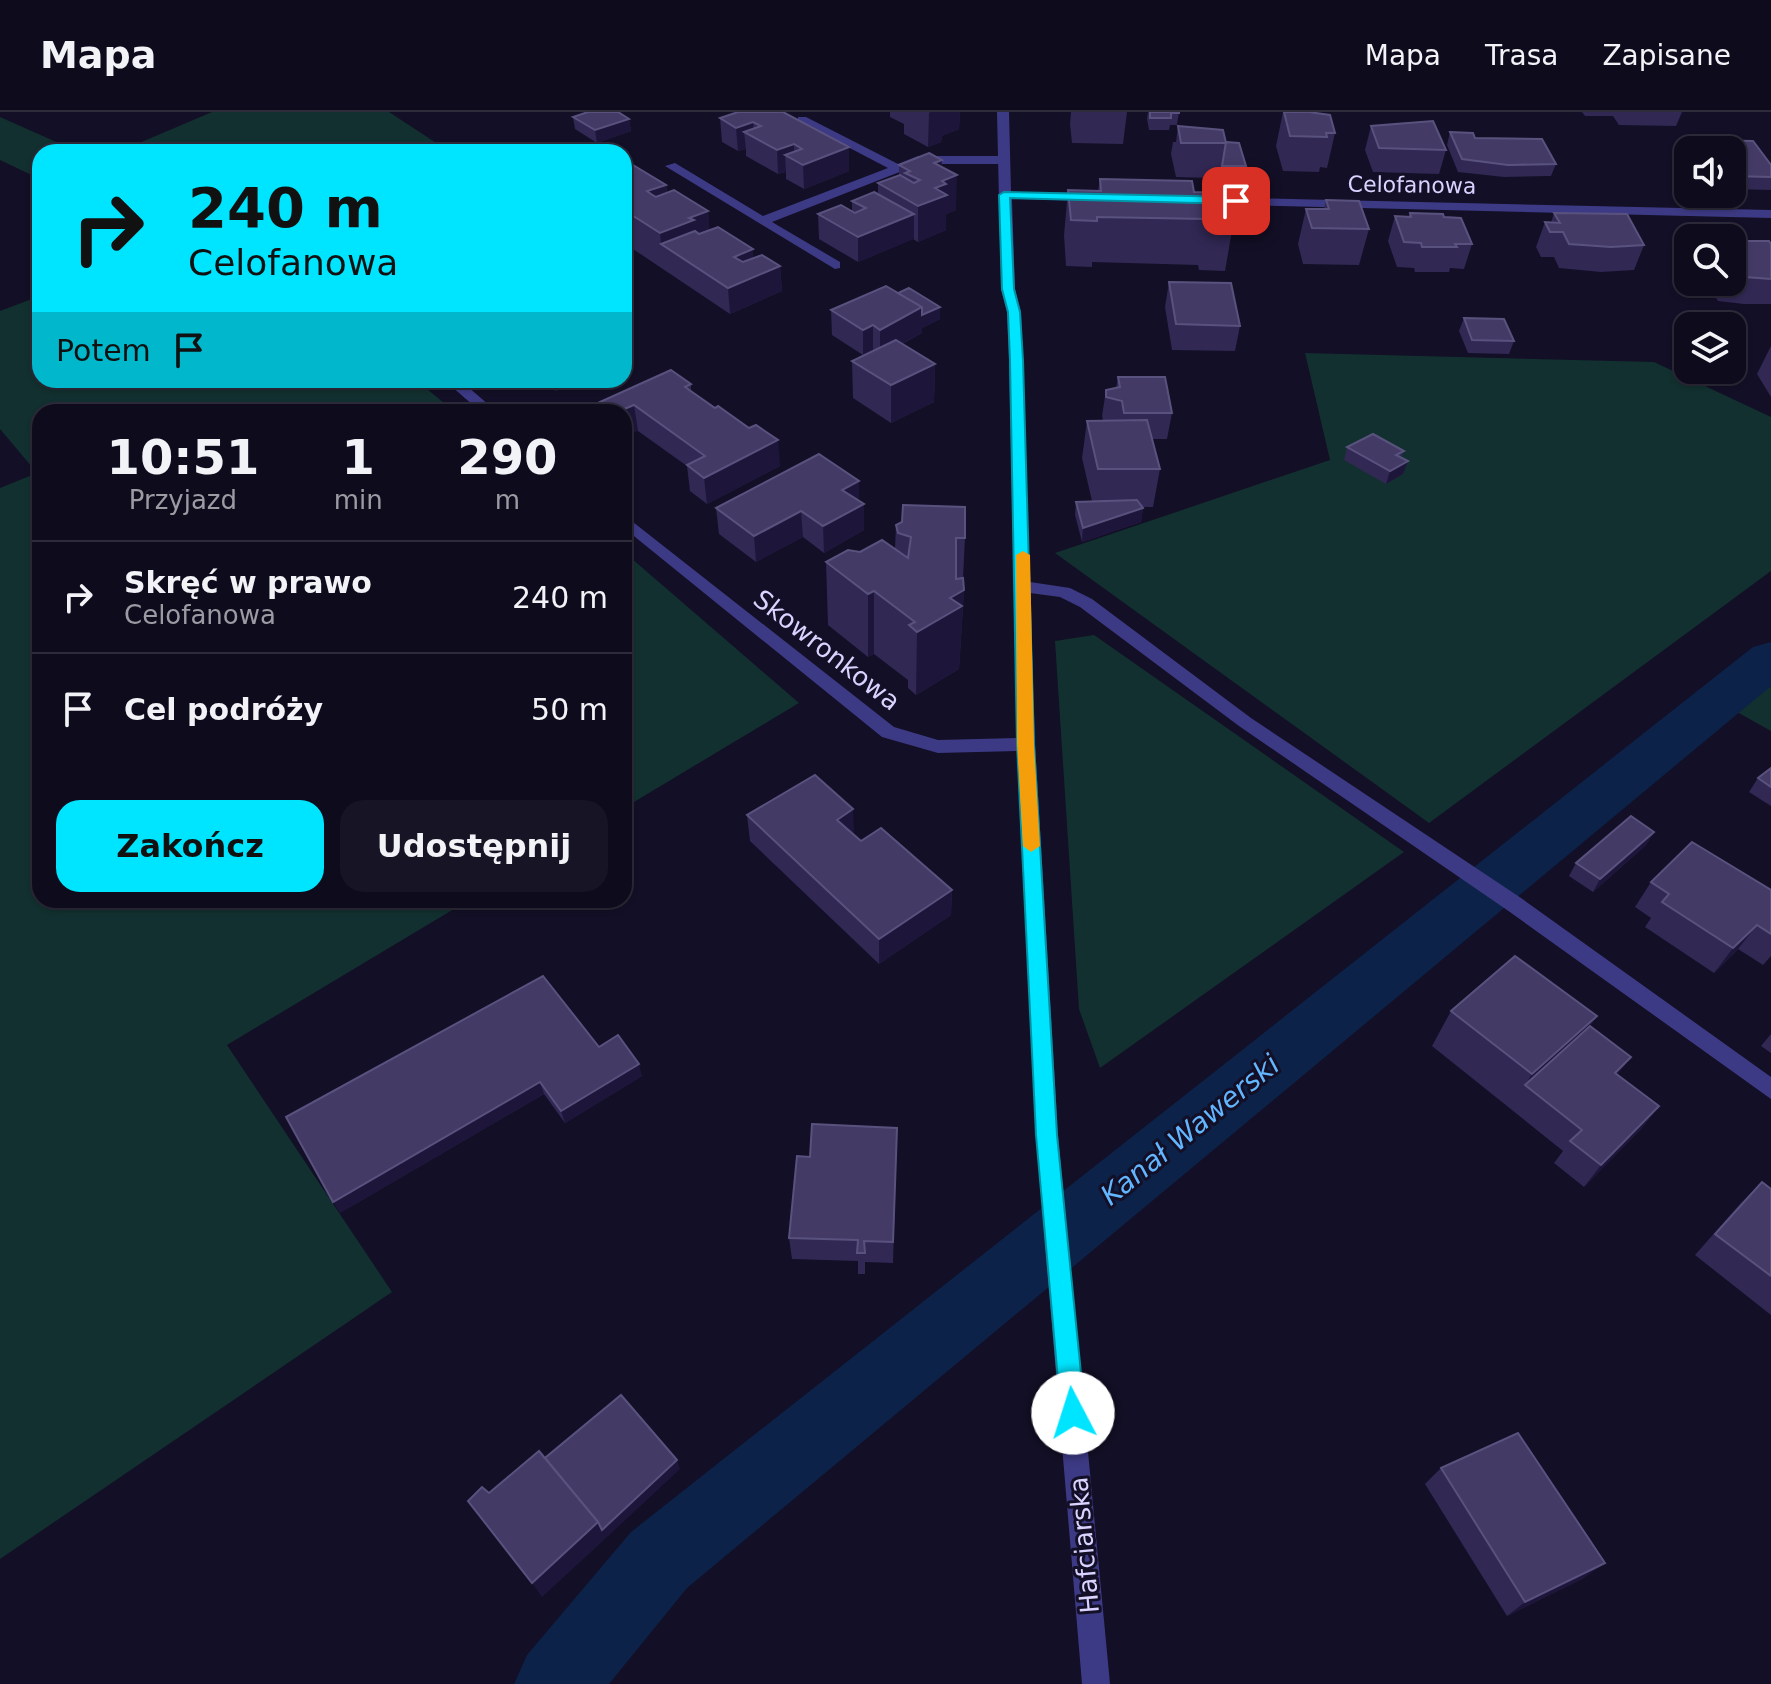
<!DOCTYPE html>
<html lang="pl">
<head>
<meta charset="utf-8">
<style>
  body { margin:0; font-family:"DejaVu Sans",sans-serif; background:#171425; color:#f1f3f6; height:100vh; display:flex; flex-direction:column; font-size:30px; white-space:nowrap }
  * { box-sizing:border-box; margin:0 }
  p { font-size:26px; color:#9b9ba3 }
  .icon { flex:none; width:44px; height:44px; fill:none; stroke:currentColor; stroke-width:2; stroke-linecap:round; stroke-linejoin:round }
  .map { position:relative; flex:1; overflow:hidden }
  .drawer { position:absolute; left:32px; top:292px; width:600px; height:504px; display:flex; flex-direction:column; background:#0e0b1c; border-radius:24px; box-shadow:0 2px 6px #0004,0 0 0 2px #2e2b3b }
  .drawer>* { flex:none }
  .hud { position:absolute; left:32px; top:32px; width:600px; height:244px; border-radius:24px; box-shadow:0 2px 6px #0004,0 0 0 2px #2e2b3b; background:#00e5ff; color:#111; overflow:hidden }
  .tools { position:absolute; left:1674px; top:24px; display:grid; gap:16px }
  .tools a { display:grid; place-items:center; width:72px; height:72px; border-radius:16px; background:#0e0b1c; box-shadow:0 2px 6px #0004,0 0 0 2px #2e2b3b; font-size:40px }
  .pin { position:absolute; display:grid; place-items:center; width:68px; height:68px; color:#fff; margin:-34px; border-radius:16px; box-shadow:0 4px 12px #0006 }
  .me { position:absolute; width:88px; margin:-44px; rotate:355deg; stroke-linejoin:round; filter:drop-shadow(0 0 6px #0008) }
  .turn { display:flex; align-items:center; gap:28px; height:168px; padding:0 24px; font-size:36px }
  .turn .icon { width:104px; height:104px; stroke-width:2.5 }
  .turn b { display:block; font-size:56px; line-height:68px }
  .then { display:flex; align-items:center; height:76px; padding:0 24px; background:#0003; gap:16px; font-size:30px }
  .eta { display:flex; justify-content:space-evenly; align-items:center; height:136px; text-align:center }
  .eta b { font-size:48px; font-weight:600; line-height:56px }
  .primary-button { display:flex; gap:16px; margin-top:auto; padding:16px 24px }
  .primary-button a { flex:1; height:92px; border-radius:24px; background:#00e5ff; color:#111; font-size:32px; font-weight:600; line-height:92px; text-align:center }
  .primary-button a+a { background:#171425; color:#f1f3f6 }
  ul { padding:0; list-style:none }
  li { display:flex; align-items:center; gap:24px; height:112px; padding:0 24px; border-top:2px solid #2e2b3b }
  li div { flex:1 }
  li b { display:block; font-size:30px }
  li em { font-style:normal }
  header { display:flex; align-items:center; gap:48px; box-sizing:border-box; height:112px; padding:0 40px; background:#0e0b1c; border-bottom:2px solid #2e2b3b }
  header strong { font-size:38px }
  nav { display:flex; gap:44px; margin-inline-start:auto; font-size:28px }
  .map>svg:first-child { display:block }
</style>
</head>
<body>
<header>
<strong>Mapa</strong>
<nav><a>Mapa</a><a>Trasa</a><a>Zapisane</a></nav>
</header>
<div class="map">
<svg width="1771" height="1572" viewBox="0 0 1771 1572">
  <rect width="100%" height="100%" fill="#130f26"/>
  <g fill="#12302f">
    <polygon points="212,0 389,0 450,40 118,40"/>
    <polygon points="0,5 79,40 40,40 40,67 0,48"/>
    <polygon points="40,184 40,268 416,268 455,300 40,300 40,788 469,788 227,933 392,1180 0,1447 0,376 37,361 0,317 0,199"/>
    <polygon points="1305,241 1654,250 1771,305 1771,459 1429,711 1055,441 1330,348"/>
    <polygon points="631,446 799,591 624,696 624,449"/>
    <polygon points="1094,523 1404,740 1100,956 1079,897 1055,529"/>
    <polygon points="1771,574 1771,619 1737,600"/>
  </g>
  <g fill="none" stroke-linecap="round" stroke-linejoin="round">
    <polygon fill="#0c2248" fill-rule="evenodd" points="1771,530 1771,574 687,1476 609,1572 514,1572 527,1543 631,1420 1753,535"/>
    <polygon fill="#3d3a85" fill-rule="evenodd" points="798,5 806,5 898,52 918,44 1004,44 1010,48 1004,52 920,52 772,110 840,150 840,156 835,157 665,54 675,51 763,104 888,56 798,9"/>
    <g fill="#3d3a85" fill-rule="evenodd">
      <polygon points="997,0 1009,0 1011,80 1092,81 1098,85 1092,89 1012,87 1015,177 1021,200 1030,470 1070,476 1092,487 1251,606 1521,786 1771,965 1771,987 1507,798 1239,614 1080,495 1060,485 1030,481 1035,632 1058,1023 1110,1572 1082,1572 1036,1023 1017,639 938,641 882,625 624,416 624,403 894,615 938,628 1017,626 1009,248 1007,200 1001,177"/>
      <polygon points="1200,85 1771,98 1771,106 1204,92 1198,88"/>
      <polygon points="444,268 460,268 497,300 481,300"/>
    </g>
  </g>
  <g fill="#312854">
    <polygon points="585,0 618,0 629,7 631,19 597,31 575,17 573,5 586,1"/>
    <polygon points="738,0 849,59 804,77 786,67 786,60 778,62 746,44 746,37 738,39 722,30 720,6"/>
    <polygon points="890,0 960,0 959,17 942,24 941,30 928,35 904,22 904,12 890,5"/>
    <polygon points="1071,0 1127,0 1123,32 1072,31 1070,12"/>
    <polygon points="1148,0 1179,0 1177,13 1170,13 1169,18 1149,18 1147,7"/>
    <polygon points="1283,0 1335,21 1327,56 1320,55 1319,60 1283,59 1276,34"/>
    <polygon points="1582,0 1682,0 1676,14 1619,13 1613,4 1585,4"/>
    <polygon points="1178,14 1226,30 1246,54 1244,67 1176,65 1171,42 1173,30 1176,30"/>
    <polygon points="1371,14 1446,38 1439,62 1373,60 1365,38"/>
    <polygon points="1450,20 1475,26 1556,52 1551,64 1504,65 1458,60 1447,33"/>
    <polygon points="1703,28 1753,29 1771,53 1771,78 1732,77 1732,38 1699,38"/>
    <polygon points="624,47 627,55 666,73 667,80 708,99 709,118 753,137 753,146 780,154 782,179 730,202 624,131"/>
    <polygon points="942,48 941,55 956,98 946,102 946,118 918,130 913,127 858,150 819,127 818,102 852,99 852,89 878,82 878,71 899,63 899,53"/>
    <polygon points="1100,67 1194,80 1233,113 1225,159 1199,158 1198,153 1092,150 1092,155 1066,154 1064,123 1068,78 1098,79"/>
    <polygon points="1326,88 1369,117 1359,153 1303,152 1298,132 1306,97 1324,97"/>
    <polygon points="1410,101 1444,105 1472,132 1464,157 1450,156 1449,160 1415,160 1414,156 1397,155 1388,129 1395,104 1408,105"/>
    <polygon points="1554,101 1644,133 1634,158 1601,160 1559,156 1554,145 1541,145 1536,135 1545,110 1551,111"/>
    <polygon points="1732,129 1771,167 1771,192 1744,192 1718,189 1706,170 1732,170"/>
    <polygon points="1169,170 1240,214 1235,239 1172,238 1165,195"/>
    <polygon points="831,198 940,207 922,216 922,221 902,232 935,252 934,290 891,311 853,286 852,249 863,243 832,223"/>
    <polygon points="1464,206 1514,229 1509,242 1468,241 1459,219"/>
    <polygon points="1771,234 1771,285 1757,262"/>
    <polygon points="1118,265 1172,301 1167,327 1152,327 1160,357 1153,395 1142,395 1143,396 1141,410 1082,430 1075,403 1076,390 1092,389 1082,346 1087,309 1103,308 1102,304 1106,278 1116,276"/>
    <polygon points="542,268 589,268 578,274 575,272 556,279"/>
    <polygon points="691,272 691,280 780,354 707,392 690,379 687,354 638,319 624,300 602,300 600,290"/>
    <polygon points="1347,335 1404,339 1401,346 1408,349 1403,362 1386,372 1344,348"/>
    <polygon points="859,389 864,392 864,418 824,441 803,425 756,450 719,422 716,396"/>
    <polygon points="896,413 965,426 963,466 964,478 959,557 916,583 908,576 908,568 874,542 868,545 828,513 826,450 860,440 895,437"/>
    <polygon points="1771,656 1771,694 1749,680 1758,666"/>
    <polygon points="747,703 854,722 861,729 952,778 951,803 879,852 750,729"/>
    <polygon points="1654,720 1646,733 1593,780 1569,764 1576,751"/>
    <polygon points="1651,770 1771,778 1771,844 1763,853 1738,837 1714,861 1645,815 1651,806 1635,795"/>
    <polygon points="1451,899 1597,904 1590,914 1618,963 1659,994 1641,1017 1584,1075 1554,1051 1563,1039 1432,934"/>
    <polygon points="1771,922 1771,941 1761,934"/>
    <polygon points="599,935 642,964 565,1011 544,982 340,1101"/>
    <polygon points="897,1016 893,1151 865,1150 865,1162 858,1162 858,1149 792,1147 789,1126 810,1045"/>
    <polygon points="1762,1070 1771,1077 1771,1203 1695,1143 1740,1092"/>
    <polygon points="1441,1356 1584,1466 1507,1504 1425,1372"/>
  </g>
  <g fill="#1d163a">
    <polygon points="930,0 960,0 959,17 942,24 941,30 928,35 929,1"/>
    <polygon points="629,7 631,19 597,31 595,18"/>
    <polygon points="753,10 754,25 744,20 746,37 738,39 736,16"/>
    <polygon points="794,32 794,48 785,43 786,60 778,62 777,38"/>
    <polygon points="849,35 849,59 804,77 803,53"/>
    <polygon points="942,48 941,74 942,69 957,63 956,98 946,102 946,118 918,130 918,94 934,51"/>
    <polygon points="666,73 670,108 647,79"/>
    <polygon points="708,99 711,134 661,132 660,121 689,106"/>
    <polygon points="914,102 914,127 858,150 858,125"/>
    <polygon points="753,137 754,162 734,145"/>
    <polygon points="780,154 782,179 730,202 728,176"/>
    <polygon points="922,195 940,195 940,207 922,216 922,221 880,243 880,218"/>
    <polygon points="873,213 873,239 863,243 863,218"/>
    <polygon points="935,252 934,290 891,311 891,273"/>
    <polygon points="554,268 574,268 575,272 556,279"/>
    <polygon points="577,268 589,268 578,274"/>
    <polygon points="634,293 638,319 624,325 624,300 617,300"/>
    <polygon points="778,328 780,354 707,392 704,366"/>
    <polygon points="1408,349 1403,362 1386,372 1390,359"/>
    <polygon points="859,369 859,395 864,392 864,418 824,441 823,414 842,378"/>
    <polygon points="1143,396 1141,410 1082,430 1083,416"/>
    <polygon points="801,399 803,425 756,450 754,424"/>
    <polygon points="629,432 631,446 624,449 624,435"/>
    <polygon points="964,478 959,557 916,583 917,520 950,486"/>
    <polygon points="874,479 874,542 868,545 868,482"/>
    <polygon points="853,697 854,723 837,708"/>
    <polygon points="1654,720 1646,733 1593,780 1600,767"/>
    <polygon points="952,778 951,803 879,852 879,827"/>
    <polygon points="1757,813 1738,837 1714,861 1733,836"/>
    <polygon points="1597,904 1574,938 1525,973 1532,962"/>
    <polygon points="1631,945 1614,968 1615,961"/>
    <polygon points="639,952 642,964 565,1011 561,999"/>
    <polygon points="540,970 544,982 340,1101 333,1090"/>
    <polygon points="1659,994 1641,1017 1584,1075 1601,1053"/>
    <polygon points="677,1348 680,1357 606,1426 602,1418"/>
    <polygon points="598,1410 606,1426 542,1485 532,1471"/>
    <polygon points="1605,1451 1584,1466 1507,1504 1525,1490"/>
  </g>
  <g fill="#433a66" stroke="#5a527e" stroke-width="2">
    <polygon points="588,0 618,0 629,7 595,18 573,5"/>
    <polygon points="738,0 783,0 849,35 803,53 785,43 802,37 794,32 777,38 744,20 761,14 753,10 736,16 720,6"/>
    <polygon points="1150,0 1179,0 1179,1 1171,1 1171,6 1150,6"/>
    <polygon points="1284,0 1309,0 1330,3 1335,21 1326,21 1327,25 1290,24"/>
    <polygon points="1433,9 1446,38 1379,36 1371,14"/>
    <polygon points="1178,14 1223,18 1226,31 1181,31"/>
    <polygon points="1450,20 1473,21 1475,26 1542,27 1556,52 1508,53 1462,47"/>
    <polygon points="1703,28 1753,29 1771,53 1771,65 1732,64 1732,38 1709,38"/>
    <polygon points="1226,30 1239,31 1246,54 1222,54"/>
    <polygon points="929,41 942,48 934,51 957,63 942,69 946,72 935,76 947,83 918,94 878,71 900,63 914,71 920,68 905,61 910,59 899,53"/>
    <polygon points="633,53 666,73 647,79 651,82 656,85 674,78 708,99 689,106 694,108 660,121 624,98 624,56"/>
    <polygon points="1100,67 1192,69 1194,80 1227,81 1233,113 1207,113 1206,107 1097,105 1097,109 1071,108 1068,78 1101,79"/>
    <polygon points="874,80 914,102 858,125 818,102 841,93 855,101 866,96 852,89"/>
    <polygon points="1326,88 1359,89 1369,117 1312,116 1306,97 1329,97"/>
    <polygon points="1410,101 1443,102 1444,105 1461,106 1472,132 1455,132 1457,135 1422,135 1421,131 1404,130 1395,104 1411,105"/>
    <polygon points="1554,101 1627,102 1644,133 1611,135 1569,132 1563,120 1550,120 1545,110 1560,111"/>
    <polygon points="718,115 753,137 734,145 743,150 762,143 780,154 728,176 661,132 695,119 699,122"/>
    <polygon points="1732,129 1769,129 1771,132 1771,167 1732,164"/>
    <polygon points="1169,170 1231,171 1240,214 1176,212"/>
    <polygon points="886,174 922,195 880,218 873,213 863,218 831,198"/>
    <polygon points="909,176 940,195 922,203 922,195 898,181"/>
    <polygon points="1464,206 1504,207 1514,229 1472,228"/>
    <polygon points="896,228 935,252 891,273 852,249"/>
    <polygon points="671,258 691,272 685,275 715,296 718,294 749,316 756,313 778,328 704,366 687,353 705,344 634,293 617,300 614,300 600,290"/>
    <polygon points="1118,265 1165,265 1172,301 1124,301 1122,289 1106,285 1106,278 1120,275"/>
    <polygon points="1147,308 1160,357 1098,357 1087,309"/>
    <polygon points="1373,322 1404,339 1396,343 1408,349 1390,359 1347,335"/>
    <polygon points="819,342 859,369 842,378 864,392 823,414 801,399 754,424 716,396"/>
    <polygon points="1137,388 1143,396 1083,416 1076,390"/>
    <polygon points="903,393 965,395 965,426 956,426 956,467 963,466 964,478 950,486 962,494 917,520 909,513 915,510 874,479 868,482 826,450 848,438 860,440 882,428 908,446 911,425 898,421 896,413 902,410"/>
    <polygon points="1771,656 1771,675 1758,666"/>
    <polygon points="815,663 853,697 837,708 861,729 881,716 952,778 879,827 747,703"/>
    <polygon points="1631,704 1654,720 1600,767 1576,751"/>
    <polygon points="1692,730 1771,778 1771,822 1757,813 1733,836 1662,790 1669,782 1651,770"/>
    <polygon points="1515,844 1597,904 1532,962 1451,899"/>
    <polygon points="543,864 599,935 618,923 639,952 561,999 540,970 333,1090 286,1005"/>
    <polygon points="1590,914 1631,945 1615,961 1659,994 1601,1053 1570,1029 1582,1018 1525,973"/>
    <polygon points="812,1012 897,1016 893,1130 864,1129 865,1141 857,1141 858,1128 789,1126 797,1044 810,1045"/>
    <polygon points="1762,1070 1771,1077 1771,1164 1715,1122"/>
    <polygon points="621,1283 677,1348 602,1418 598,1410 545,1346"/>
    <polygon points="1518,1321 1605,1451 1525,1490 1441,1356"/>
    <polygon points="539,1339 598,1410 532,1471 468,1389 482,1375 489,1381"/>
  </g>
  <polygon fill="#00e5ff" stroke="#0095a6" stroke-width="2" points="1004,80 1236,85 1242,89 1236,92 1010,86 1014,177 1020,200 1023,248 1034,632 1057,1023 1085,1301 1081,1309 1073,1313 1065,1309 1061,1301 1036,1023 1017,632 1010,248 1008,200 1002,177 999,83"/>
  <polygon fill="#f59e0b" points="1023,439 1030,443 1034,632 1040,734 1031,740 1023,734 1017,632 1016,443"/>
  <g text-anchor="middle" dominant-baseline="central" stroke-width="6" stroke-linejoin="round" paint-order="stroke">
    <g font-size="22" fill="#d9d4ff" stroke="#130f26">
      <text transform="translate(1412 73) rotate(1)">Celofanowa</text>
    </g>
    <g font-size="26" fill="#d9d4ff" stroke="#130f26">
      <text transform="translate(827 538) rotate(38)">Skowronkowa</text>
      <text transform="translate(1084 1433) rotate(-95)">Hafciarska</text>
    </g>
    <g font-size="28" font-style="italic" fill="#62b6ff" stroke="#130f26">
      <text transform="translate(1190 1018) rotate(-39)">Kanał Wawerski</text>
    </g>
  </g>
</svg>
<div class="tools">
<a><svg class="icon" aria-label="sound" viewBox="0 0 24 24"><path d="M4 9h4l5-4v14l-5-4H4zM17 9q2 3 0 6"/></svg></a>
<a><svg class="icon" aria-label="search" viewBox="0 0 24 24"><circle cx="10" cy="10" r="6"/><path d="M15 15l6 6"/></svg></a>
<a><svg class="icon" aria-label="layers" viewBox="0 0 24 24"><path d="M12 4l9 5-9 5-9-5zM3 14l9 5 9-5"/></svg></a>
</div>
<div class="pin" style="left:1236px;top:89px;background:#d93025"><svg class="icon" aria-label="arrive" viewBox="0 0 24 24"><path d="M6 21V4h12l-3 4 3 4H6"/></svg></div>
<svg class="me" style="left:1073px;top:1301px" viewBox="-20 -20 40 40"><circle r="19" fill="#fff"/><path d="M0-13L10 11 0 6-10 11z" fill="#00e5ff"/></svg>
<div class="hud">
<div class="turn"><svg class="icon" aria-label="right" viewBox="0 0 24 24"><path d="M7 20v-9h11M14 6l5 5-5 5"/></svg><div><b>240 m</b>Celofanowa</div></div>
<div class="then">Potem<svg class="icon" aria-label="arrive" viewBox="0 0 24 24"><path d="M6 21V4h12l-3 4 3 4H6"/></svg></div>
</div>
<section class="drawer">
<div class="eta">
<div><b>10:51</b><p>Przyjazd</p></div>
<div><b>1</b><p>min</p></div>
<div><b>290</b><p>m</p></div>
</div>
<ul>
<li><svg class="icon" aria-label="right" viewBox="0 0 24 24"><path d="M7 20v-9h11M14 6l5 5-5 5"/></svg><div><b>Skręć w prawo</b><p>Celofanowa</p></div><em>240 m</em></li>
<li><svg class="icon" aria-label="arrive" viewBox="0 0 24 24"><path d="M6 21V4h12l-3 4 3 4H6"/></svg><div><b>Cel podróży</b></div><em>50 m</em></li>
</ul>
<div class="primary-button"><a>Zakończ</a><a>Udostępnij</a></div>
</section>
</div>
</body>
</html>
